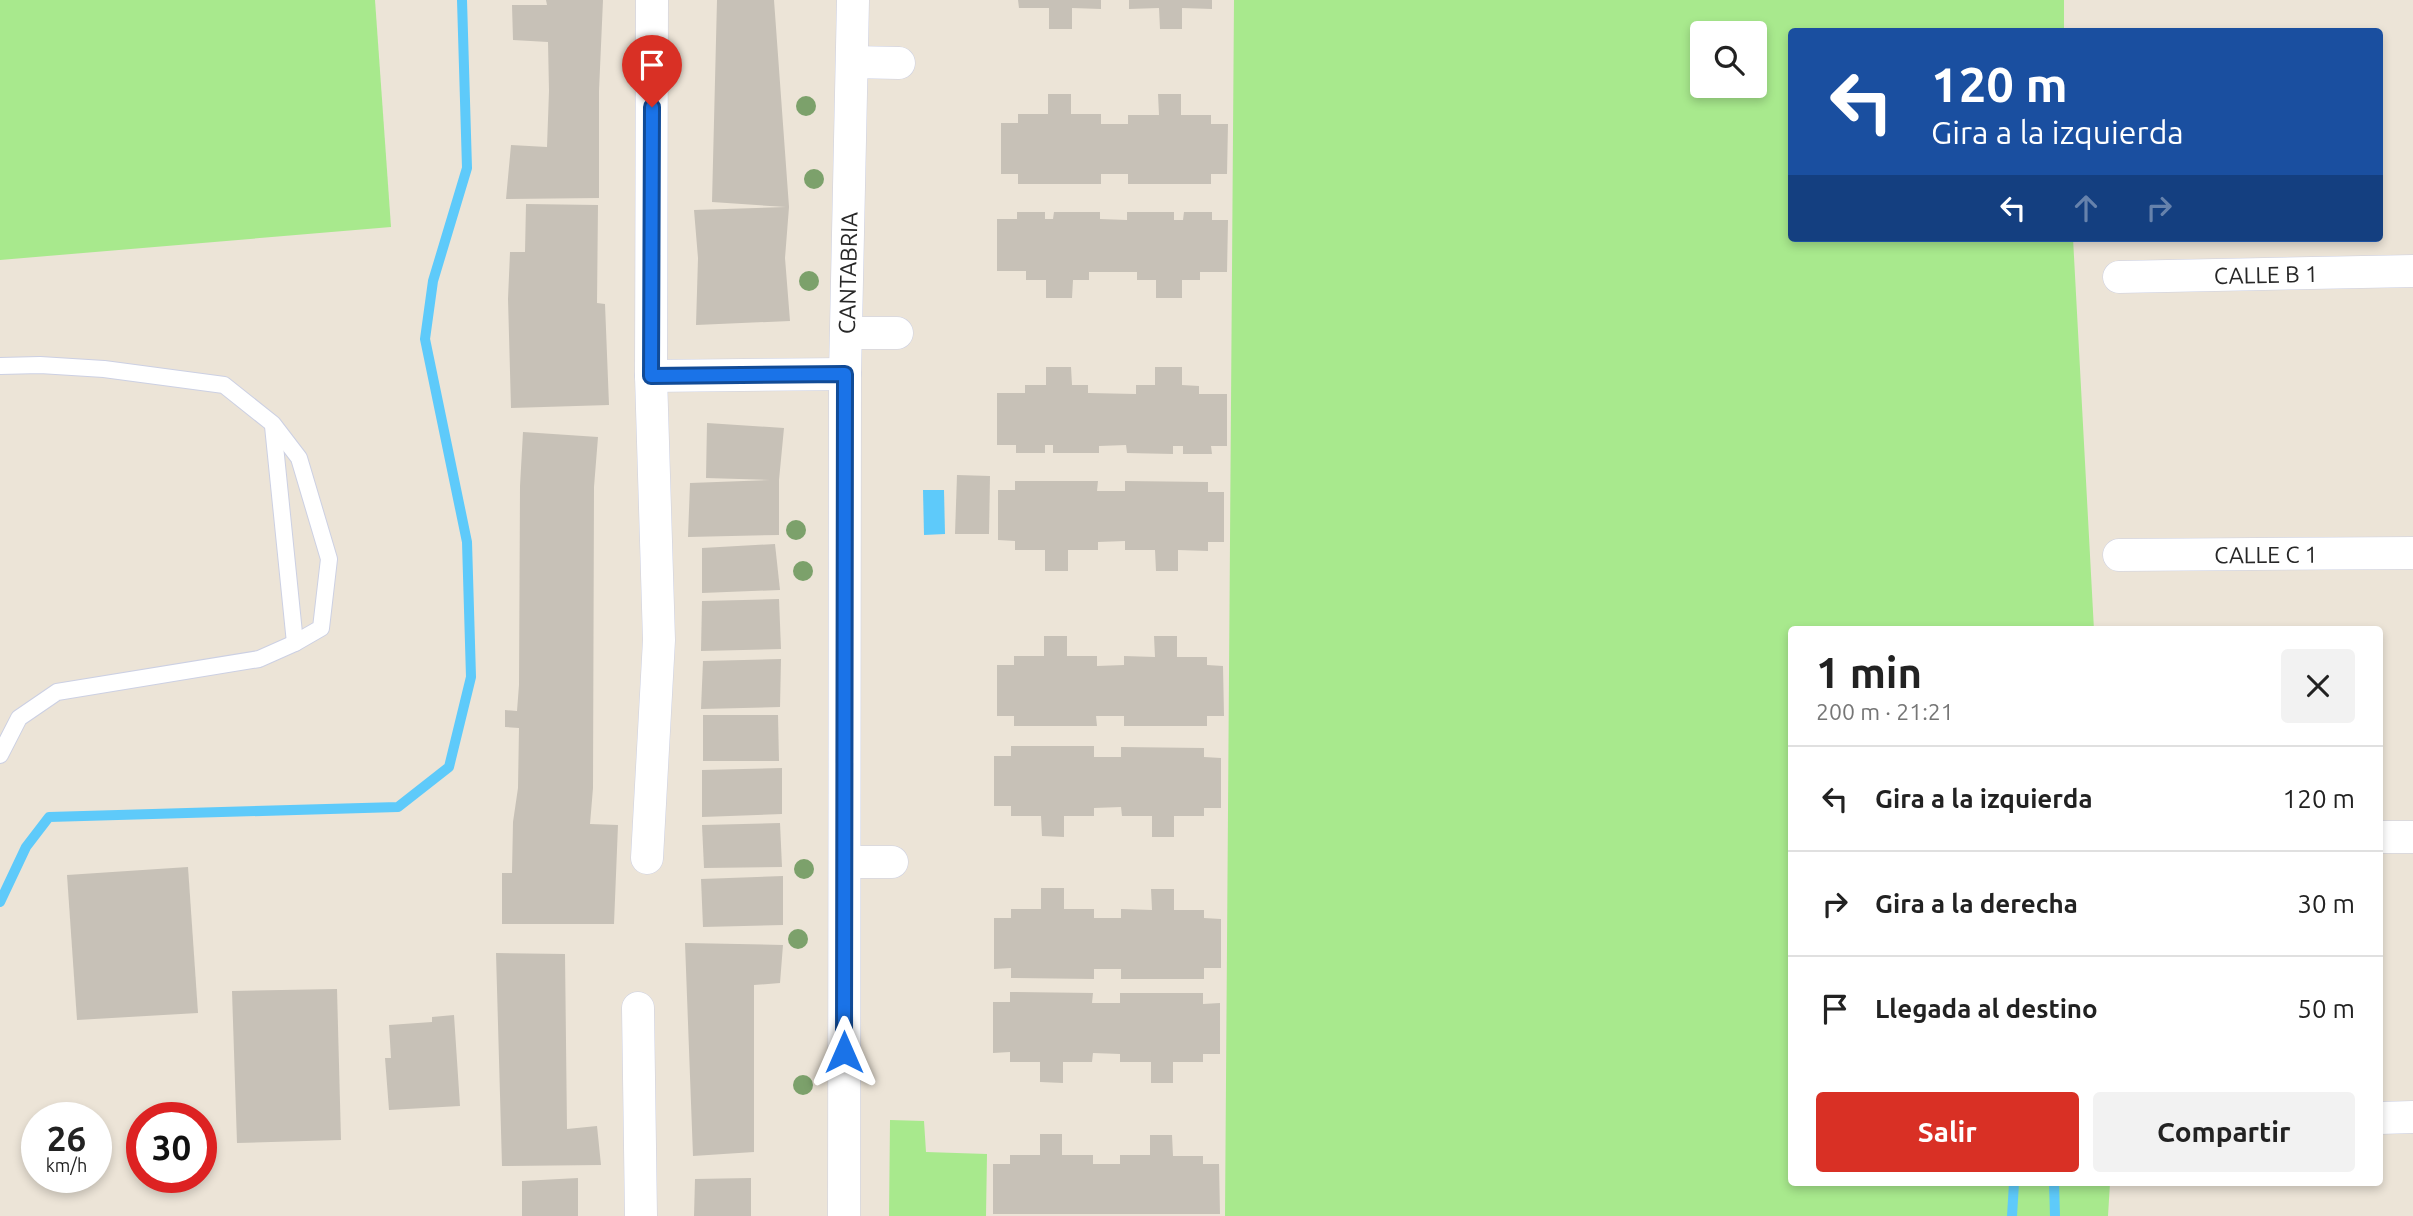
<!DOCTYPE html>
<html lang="es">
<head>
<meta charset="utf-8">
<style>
  body { margin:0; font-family:Ubuntu,sans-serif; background:#f2f2f2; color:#222; height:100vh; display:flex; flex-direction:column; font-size:26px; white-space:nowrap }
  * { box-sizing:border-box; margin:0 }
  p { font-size:23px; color:#767676 }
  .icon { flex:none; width:38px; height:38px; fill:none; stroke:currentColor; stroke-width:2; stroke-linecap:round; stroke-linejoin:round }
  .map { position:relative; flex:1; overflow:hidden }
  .panel { position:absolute; left:1788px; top:626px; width:595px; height:560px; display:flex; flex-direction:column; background:#fff; border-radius:7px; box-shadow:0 4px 10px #0003 }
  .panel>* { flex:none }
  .banner { position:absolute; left:1788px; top:28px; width:595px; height:214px; border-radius:7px; box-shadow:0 4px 10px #0003; background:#1a4fa0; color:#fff; overflow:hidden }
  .tools { position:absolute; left:1690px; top:21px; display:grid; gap:14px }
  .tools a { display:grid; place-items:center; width:77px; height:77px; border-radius:7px; background:#fff; box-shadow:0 4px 10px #0003; font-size:35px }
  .speed { position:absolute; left:21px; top:1102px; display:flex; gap:14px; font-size:35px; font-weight:700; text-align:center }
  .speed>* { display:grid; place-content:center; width:91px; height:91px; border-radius:50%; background:#fff; box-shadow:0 4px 10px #0003; line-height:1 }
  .speed small { font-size:18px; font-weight:400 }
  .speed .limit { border:10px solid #d22; background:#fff; color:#111 }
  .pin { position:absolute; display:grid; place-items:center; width:60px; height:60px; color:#fff; margin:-72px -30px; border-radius:50% 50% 50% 0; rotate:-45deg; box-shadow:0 0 7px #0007 }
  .pin .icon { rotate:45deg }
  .me { position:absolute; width:77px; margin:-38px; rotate:0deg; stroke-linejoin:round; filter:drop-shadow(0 0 5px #0008) }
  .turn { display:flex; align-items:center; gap:24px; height:147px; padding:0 28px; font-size:32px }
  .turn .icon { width:91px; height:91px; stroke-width:2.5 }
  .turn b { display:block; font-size:49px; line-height:60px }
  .lanes { display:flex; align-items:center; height:66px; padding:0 28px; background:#0003; justify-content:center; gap:35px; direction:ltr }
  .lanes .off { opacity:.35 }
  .round { display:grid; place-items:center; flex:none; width:74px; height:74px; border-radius:7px; background:#f2f2f2 }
  .summary { display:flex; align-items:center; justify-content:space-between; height:119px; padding:0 28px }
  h1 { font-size:42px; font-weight:700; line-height:52px }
  .button { display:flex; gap:14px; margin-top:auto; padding:14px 28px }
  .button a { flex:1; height:80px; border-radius:7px; background:#d93025; color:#fff; font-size:28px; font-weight:700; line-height:80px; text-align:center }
  .button a+a { background:#f2f2f2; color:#222 }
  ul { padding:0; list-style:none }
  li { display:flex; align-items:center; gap:21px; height:105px; padding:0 28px; border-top:2px solid #e0e0e0 }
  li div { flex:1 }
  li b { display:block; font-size:26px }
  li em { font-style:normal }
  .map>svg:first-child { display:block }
</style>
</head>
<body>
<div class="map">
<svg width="2413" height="1216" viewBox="0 0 2413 1216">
  <rect width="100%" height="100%" fill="#ece4d7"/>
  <g fill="#a8e98d" fill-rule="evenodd">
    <polygon points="0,0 375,0 391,227 0,260"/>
    <path d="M1234 0H2064V31L1792 32V238H2073L2094 630H1792V1183H2110L2108 1216H1225ZM1703 33H1755V86H1703Z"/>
    <polygon points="890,1120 924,1121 926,1152 987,1154 986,1216 889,1216"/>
  </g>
  <polygon fill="#5ecafa" points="923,490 944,490 945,534 924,535"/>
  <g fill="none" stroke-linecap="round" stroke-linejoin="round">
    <g stroke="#5ecafa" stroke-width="10">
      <polyline points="0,902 26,847 49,817 398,807 449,767 471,677 467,542 425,339 433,281 467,168 462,0"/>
      <polyline points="2054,1183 2055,1216"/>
      <polyline points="2012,1216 2014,1183"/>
    </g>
  </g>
  <g fill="#c7c1b7">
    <polygon points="546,0 603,0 599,91 599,198 506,199 511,145 547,147 549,91 548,42 513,40 512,5 547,5"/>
    <polygon points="717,0 774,0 789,207 785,258 790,321 696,325 698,258 694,210 786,207 712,202"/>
    <polygon points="1018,0 1101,0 1101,9 1072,8 1072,29 1049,29 1049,8 1019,8"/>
    <polygon points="1129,0 1212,0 1212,9 1182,8 1182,29 1160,29 1159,8 1129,9"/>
    <polygon points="1048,94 1071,94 1071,114 1101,114 1101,124 1128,124 1128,115 1159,115 1158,94 1181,94 1181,115 1211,115 1211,124 1228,124 1227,174 1211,174 1211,184 1128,184 1128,174 1101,174 1101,184 1018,184 1018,174 1001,174 1001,123 1018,123 1018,114 1048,114"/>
    <polygon points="526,204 598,205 597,303 605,304 609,405 511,408 508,299 510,252 525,252"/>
    <polygon points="1017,212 1045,212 1045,219 1053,219 1054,212 1100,212 1100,219 1127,220 1127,212 1174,212 1174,220 1183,220 1184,212 1212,212 1212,220 1228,220 1227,272 1200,272 1200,280 1182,280 1182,298 1156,298 1156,280 1137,280 1137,272 1089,272 1089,280 1073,280 1072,298 1046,298 1046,280 1026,280 1026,271 997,271 997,219 1017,219"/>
    <polygon points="1046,367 1071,367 1072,385 1088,385 1088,393 1136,394 1136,385 1155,385 1155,367 1182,367 1182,385 1199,386 1199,394 1227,394 1227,446 1211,446 1212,454 1183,454 1183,446 1173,446 1173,454 1127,453 1126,445 1099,446 1099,453 1053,453 1053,445 1045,445 1045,453 1016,453 1016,445 997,445 997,393 1025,393 1025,385 1046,385"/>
    <polygon points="707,423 784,428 779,480 779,535 688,537 690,483 770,480 706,478"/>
    <polygon points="523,432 598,437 594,487 593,788 590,824 618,825 614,924 502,924 502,873 512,873 513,822 518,788 519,728 505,727 505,710 517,711 519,685 520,486"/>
    <polygon points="957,475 990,476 989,534 955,534"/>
    <polygon points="1015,481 1098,481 1097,491 1125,491 1125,481 1208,482 1208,492 1224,492 1224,542 1208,542 1208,551 1178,550 1178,571 1156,571 1155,550 1125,550 1125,541 1098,542 1098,550 1068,550 1068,571 1045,571 1045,550 1015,550 1015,541 998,540 998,490 1015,490"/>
    <polygon points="775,544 780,590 702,593 702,548"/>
    <polygon points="779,599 781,649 701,651 702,601"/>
    <polygon points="1044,636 1067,636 1067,656 1097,656 1097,666 1124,665 1124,656 1155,657 1154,636 1177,636 1177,657 1207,657 1207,665 1223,666 1224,716 1207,716 1207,726 1124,726 1124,716 1096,716 1097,726 1014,726 1014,716 997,716 997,665 1014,665 1014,656 1044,656"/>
    <polygon points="781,659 780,707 701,709 703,661"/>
    <polygon points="703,715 778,715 779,761 703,761"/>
    <polygon points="1011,746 1094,746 1094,757 1121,757 1121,747 1204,748 1204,757 1221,758 1221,808 1204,808 1204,816 1174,816 1174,837 1152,837 1152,816 1122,816 1121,807 1094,808 1094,816 1064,816 1064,837 1042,836 1041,816 1011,816 1011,806 994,806 994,756 1011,756"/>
    <polygon points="782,768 782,814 702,817 702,770"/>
    <polygon points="780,823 782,867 704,868 702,825"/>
    <polygon points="188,867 198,1013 77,1020 67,875"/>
    <polygon points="783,876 783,925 703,927 701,879"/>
    <polygon points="1041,888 1064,888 1064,909 1094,909 1094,918 1121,918 1121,909 1152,910 1151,889 1174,889 1174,910 1204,910 1204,918 1221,919 1221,968 1204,968 1204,979 1121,979 1121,969 1094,969 1094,979 1011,978 1011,968 994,969 994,918 1011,918 1011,909 1041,909"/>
    <polygon points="685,943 783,945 780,983 754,985 754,1152 693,1156"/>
    <polygon points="496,953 565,954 567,1129 597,1126 601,1165 502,1166"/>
    <polygon points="337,989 341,1140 237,1143 232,991"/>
    <polygon points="1010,992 1093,993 1092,1003 1120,1003 1120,993 1203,993 1203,1004 1220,1003 1220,1054 1203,1054 1203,1062 1173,1062 1173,1083 1151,1083 1151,1062 1120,1062 1120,1054 1093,1053 1092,1062 1063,1062 1063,1083 1040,1082 1040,1062 1010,1062 1010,1052 993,1053 993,1002 1010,1002"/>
    <polygon points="454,1015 460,1106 389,1110 385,1058 391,1058 389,1025 432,1022 432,1017"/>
    <polygon points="1040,1134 1062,1134 1062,1155 1093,1155 1093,1164 1120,1164 1120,1155 1150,1155 1150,1135 1172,1135 1173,1156 1203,1156 1203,1164 1219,1164 1220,1214 993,1214 993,1164 1010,1164 1010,1155 1040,1155"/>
    <polygon points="578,1178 578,1216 522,1216 522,1181"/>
    <polygon points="751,1178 751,1216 694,1216 695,1179"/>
  </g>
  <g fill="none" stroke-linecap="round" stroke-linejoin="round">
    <defs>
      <g id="lane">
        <polyline points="0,366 40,365 104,369 224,385 273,424 299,458 329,559 321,628 295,643 259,659 57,692 19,718 0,755"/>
        <polyline points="273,426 295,643"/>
      </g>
      <g id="street">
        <polyline points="852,62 899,63"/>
        <path id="s1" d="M2119 277 2413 271"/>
        <polyline points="847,333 897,333"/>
        <polyline points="651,376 845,374"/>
        <path id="s2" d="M2119 555 2413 553"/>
        <polyline points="2380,837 2413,837"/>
        <polyline points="647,858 659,640 651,376 652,0"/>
        <polyline points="845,862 892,862"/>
        <polyline points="638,1008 641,1216"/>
        <polyline points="2380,1118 2413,1117"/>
        <path id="s3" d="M844 1216 845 374 853 0"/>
      </g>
    </defs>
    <use href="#lane" stroke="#ccd0e3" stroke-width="18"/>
    <use href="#street" stroke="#ccd0e3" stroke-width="33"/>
    <use href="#lane" stroke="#fff" stroke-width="16"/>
    <use href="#street" stroke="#fff" stroke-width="32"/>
  </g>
  <g fill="#7ca16b">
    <circle cx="806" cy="106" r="10"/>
    <circle cx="814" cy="179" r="10"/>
    <circle cx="809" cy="281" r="10"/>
    <circle cx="796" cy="530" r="10"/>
    <circle cx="803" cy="571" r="10"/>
    <circle cx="804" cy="869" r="10"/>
    <circle cx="798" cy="939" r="10"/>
    <circle cx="803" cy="1085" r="10"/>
  </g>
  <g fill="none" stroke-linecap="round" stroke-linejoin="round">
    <defs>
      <polyline id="route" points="652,107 651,376 845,374 844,1052"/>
    </defs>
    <use href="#route" stroke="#114b97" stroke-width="18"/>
    <use href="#route" stroke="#1a73e8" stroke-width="12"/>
  </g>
  <g text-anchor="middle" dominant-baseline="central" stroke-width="5" stroke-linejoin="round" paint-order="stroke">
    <g font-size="23" fill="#272727" stroke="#fff">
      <text stroke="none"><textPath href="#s3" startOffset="943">CANTABRIA</textPath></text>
      <text stroke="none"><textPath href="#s1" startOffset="147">CALLE B 1</textPath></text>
      <text stroke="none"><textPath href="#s2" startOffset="147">CALLE C 1</textPath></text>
    </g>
  </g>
</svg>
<div class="tools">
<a><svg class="icon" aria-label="search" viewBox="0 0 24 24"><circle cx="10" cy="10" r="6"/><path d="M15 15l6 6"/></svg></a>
</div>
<div class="speed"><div>26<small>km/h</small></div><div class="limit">30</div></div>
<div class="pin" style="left:652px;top:107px;background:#d93025"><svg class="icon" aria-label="arrive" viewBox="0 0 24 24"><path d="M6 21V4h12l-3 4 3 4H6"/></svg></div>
<svg class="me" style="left:844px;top:1052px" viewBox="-20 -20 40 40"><path d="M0-17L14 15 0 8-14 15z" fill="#1a73e8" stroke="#fff" stroke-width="4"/></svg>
<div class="banner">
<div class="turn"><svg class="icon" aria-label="left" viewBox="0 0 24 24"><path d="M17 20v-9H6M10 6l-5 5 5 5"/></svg><div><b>120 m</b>Gira a la izquierda</div></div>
<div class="lanes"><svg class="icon" aria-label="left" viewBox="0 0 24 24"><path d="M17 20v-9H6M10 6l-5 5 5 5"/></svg><svg class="icon off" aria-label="ahead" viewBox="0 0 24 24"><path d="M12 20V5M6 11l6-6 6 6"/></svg><svg class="icon off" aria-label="right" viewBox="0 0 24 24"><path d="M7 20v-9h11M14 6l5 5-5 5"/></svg></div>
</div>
<section class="panel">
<div class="summary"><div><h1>1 min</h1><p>200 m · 21:21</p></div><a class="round"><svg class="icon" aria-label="close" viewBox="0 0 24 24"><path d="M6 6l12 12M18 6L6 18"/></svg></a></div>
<ul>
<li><svg class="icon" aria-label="left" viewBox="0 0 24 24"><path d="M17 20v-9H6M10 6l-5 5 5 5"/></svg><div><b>Gira a la izquierda</b></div><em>120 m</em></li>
<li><svg class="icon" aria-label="right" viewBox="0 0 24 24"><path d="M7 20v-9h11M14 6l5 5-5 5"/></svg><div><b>Gira a la derecha</b></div><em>30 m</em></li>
<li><svg class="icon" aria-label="arrive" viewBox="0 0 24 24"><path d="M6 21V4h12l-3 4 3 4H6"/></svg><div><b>Llegada al destino</b></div><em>50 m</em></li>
</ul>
<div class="button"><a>Salir</a><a>Compartir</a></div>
</section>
</div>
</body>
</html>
